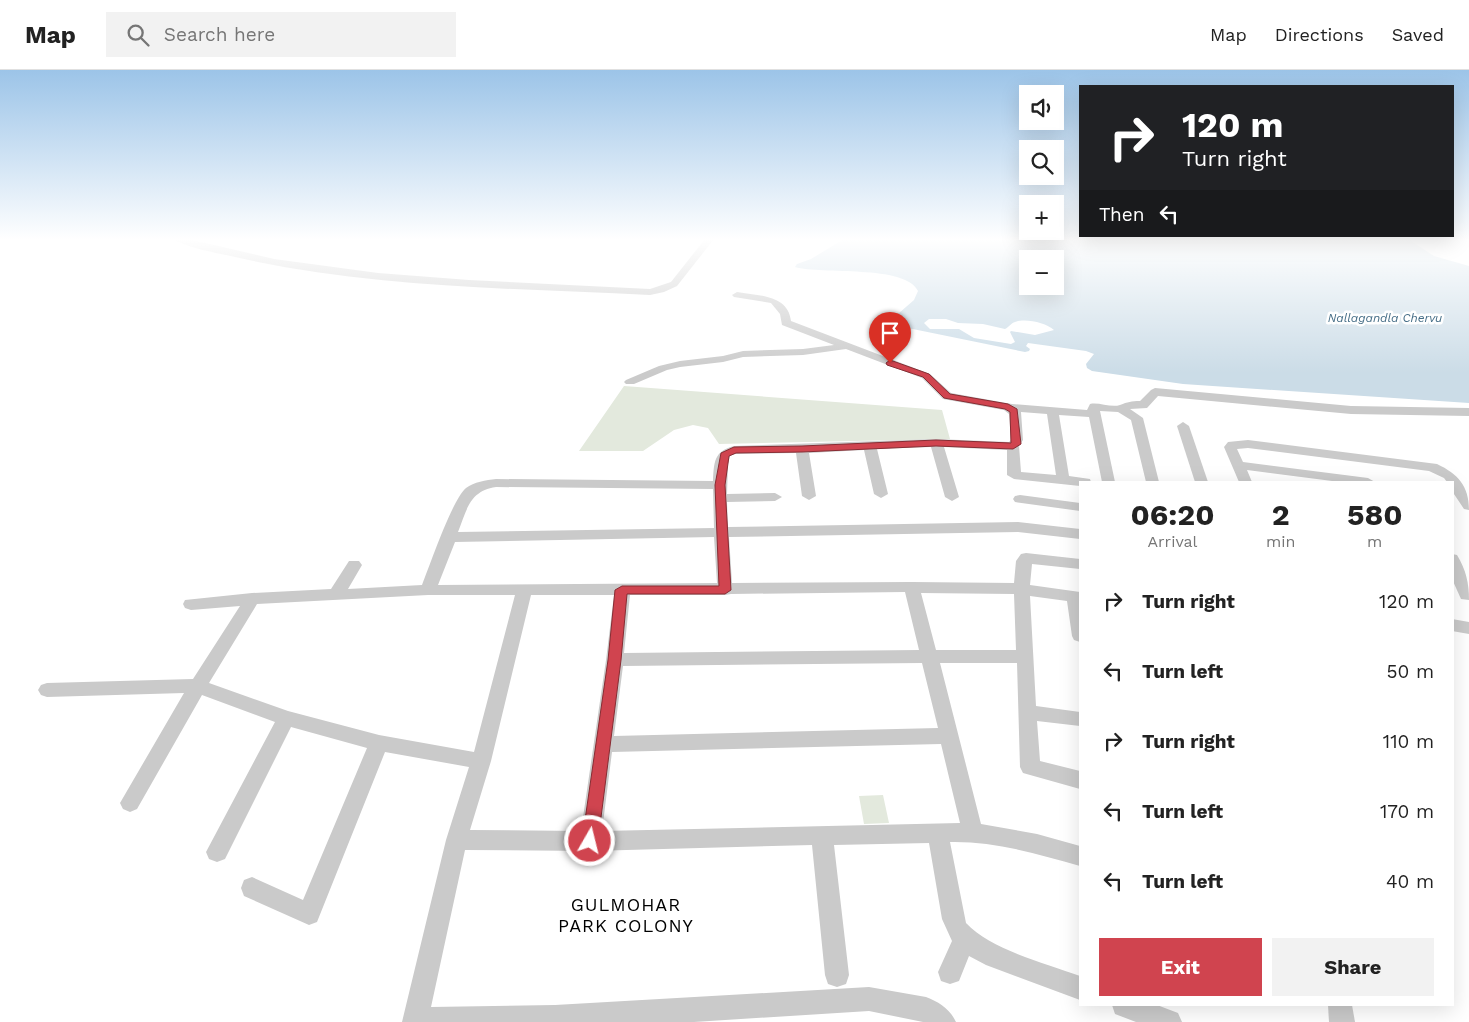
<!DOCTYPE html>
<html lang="en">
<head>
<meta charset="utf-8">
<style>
  body { margin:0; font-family:"Work Sans",sans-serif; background:#f2f2f2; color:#222; height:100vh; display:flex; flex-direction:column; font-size:19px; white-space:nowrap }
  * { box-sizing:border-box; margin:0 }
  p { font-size:16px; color:#767676 }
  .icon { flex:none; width:28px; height:28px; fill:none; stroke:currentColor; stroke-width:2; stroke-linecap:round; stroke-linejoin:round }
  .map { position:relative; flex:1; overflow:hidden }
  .details { position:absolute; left:1079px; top:411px; width:375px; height:525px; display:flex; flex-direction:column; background:#fff; border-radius:0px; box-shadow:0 5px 20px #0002 }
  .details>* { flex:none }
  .top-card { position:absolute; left:1079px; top:15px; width:375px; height:152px; border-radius:0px; box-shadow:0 5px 20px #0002; background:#202124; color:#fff; overflow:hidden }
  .fabs { position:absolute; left:1019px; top:15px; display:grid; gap:10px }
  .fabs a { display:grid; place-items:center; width:45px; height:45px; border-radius:0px; background:#fff; box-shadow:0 5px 20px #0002; font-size:25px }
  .pin { position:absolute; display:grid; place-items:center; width:42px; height:42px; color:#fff; margin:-51px -21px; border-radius:50% 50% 50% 0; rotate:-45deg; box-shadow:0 0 5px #0007 }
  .pin .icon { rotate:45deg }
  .me { position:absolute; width:55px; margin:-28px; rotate:8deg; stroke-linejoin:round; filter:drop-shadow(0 0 4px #0008) }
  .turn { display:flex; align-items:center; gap:18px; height:105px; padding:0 20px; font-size:22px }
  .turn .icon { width:65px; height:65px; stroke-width:2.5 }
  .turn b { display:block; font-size:35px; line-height:42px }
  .then { display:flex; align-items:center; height:48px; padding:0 20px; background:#0003; gap:10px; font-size:19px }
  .eta { display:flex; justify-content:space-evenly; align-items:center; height:85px; text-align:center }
  .eta b { font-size:30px; font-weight:700; line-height:35px }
  .primary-button { display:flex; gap:10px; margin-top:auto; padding:10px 20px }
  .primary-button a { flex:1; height:58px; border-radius:0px; background:#d0444f; color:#fff; font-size:20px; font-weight:700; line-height:58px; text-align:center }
  .primary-button a+a { background:#f2f2f2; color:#222 }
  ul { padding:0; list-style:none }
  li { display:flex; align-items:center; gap:15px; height:70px; padding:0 20px }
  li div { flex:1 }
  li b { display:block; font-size:19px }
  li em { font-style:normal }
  header { display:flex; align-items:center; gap:30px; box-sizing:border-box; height:70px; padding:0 25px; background:#fff; border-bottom:1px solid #e0e0e0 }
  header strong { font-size:24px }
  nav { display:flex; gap:28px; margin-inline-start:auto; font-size:18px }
  .search { width:350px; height:45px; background:#f2f2f2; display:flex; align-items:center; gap:12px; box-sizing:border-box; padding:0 18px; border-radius:0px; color:#767676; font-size:19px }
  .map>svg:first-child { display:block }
</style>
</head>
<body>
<header>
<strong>Map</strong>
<div class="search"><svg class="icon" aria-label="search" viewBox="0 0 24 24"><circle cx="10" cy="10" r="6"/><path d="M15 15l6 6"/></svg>Search here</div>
<nav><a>Map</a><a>Directions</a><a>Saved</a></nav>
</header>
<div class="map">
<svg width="1469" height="952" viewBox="0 0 1469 952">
  <rect width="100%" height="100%" fill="#fff"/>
  <g fill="#e3e9dd">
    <polygon points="624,316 942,340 950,369 719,374 708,358 693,355 674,360 643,381 579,381"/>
    <polygon points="883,725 889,753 864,754 859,726"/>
  </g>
  <path fill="#cbdce7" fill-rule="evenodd" d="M844 169H1408L1434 186 1469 196V333L1183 314 1092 301 1087 298 1086 294 1094 284 1086 281 1028 273 1026 276 1030 279 1029 281 1025 282 903 257 894 254 891 250 914 230 918 221C905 194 822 205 795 197L797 194 811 189ZM1028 189H1055V216H1028ZM929 249H946L958 253 983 254 1005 259C1009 257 1011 253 1015 252 1026 248 1046 253 1054 260L1035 265 1011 261 1010 262 1015 272 1011 274 974 268 959 259H930L924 253Z"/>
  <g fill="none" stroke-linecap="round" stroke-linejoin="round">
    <g fill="#cacaca" fill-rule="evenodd">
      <path d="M173 169H188L274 189 378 203 469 210 650 219 671 212 705 169H714L677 216 664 222 650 225C512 218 370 218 235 187 218 183 187 178 173 169Z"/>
      <path d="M737 222C758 226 788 224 791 251L930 304 951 323 1012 334 1087 340 1090 334C1099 332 1111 338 1120 335 1128 332 1131 331 1140 331L1151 320 1155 318 1351 336 1469 338V346L1351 344 1158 326 1147 338 1130 339 1143 348 1159 412H1146L1131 350 1118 342 1100 341 1115 412H1102L1089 347 1059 345 1069 406 1090 409 1091 412H1080V416L1014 409 1007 405V380L944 377 959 427 952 431 945 427 931 377 877 379 888 424 881 428 874 424 864 380 809 383 816 426 809 430 802 426 796 383 735 384 730 386 728 394 727 424 775 423 782 427 775 431 727 432 728 457 1018 452 1080 459V469L1018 462 729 467 732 513 912 512 1014 513 1016 491 1021 484 1026 483 1080 489V499L1032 494 1030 515 1080 522V572L1074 570 1072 566 1067 531 1030 526 1036 636 1080 642V656L1037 651 1040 691 1080 701V719L1023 703 1020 697 1017 593H940L981 754 1037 764 1080 776V796C1038 784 994 771 950 772L966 853C991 880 1045 893 1080 906V930L986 895 969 886 959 911 950 914 941 911 938 902 952 871 942 849 929 773 834 775 849 905 846 914 837 917 828 914 825 905 812 775 590 781 465 780 431 937 555 935 869 917 926 927C939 932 950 939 956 952H923L869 941 694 952H402L446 770 469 697 385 682 317 852 309 855 244 826 241 818 244 810 252 807 303 830 367 678 291 657 225 789 217 792 209 789 206 782 275 652 202 625 137 739 130 742 123 739 120 733 184 623 47 627 41 625 38 620 41 615 47 613 193 609 240 536 191 540 185 538 183 534 185 530 252 523 331 519 349 491H359L362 495 348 519 422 515C430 495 452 430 466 418 474 412 486 410 496 409L713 411C714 392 714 381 734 376L936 369 1009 372 1011 370 1009 344 1004 340 943 329 922 308 846 279 803 285 743 287 723 292 680 297 667 300 634 314H626L624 312 626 310 659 296 680 291 723 286 743 281 803 279 834 275 782 255 780 244 771 233 734 227 732 225ZM1021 342 1047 344 1056 405 1021 402 1019 376 1023 370ZM496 417 713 419 714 458 458 462C467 440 469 421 496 417ZM714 467 717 513 438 515 455 472ZM905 522 919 580 624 583 630 525H725L731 524ZM921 523 1014 524 1016 580H936ZM428 525H515L474 682 379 665 288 641 209 613 257 534ZM531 525H614L606 590 581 761 470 760 491 691ZM922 593 938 658 614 666 623 596ZM941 674 960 753 602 761 612 682Z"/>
      <polygon points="1183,352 1189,356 1208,412 1195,412 1177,356"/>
      <path d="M1248 370 1437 394C1458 404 1469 416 1469 440L1464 439 1452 421V412H1447L1444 408 1429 401 1248 378 1237 379 1243 392 1368 408 1375 412H1340L1247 400 1252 412H1239L1224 377 1228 372Z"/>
      <polygon points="1020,425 1080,433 1080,441 1015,432 1013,429 1015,426"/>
      <path d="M1452 484 1457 485C1466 500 1469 513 1469 530L1461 529 1452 509Z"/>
      <polygon points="1452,549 1469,552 1469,564 1452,561"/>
      <polygon points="1112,935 1157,935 1178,943 1182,952 1136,952 1115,944"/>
      <polygon points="1328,935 1352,935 1355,952 1329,952"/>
    </g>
  </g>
  <linearGradient id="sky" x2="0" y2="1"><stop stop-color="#9cc4e8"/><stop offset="0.56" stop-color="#fff"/><stop offset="1" stop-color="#fff" stop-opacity="0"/></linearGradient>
  <rect width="1469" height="303" fill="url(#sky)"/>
  <polygon fill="#d0444f" stroke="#872c33" points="890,290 929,304 950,324 1008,334 1017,339 1021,374 1013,379 936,376 802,382 736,383 729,386 725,415 731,520 725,524 627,524 621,590 598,771 596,776 590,778 585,776 582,771 608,590 615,520 622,516 719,516 715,415 721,383 734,377 802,376 936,370 1011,373 1010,342 1005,339 944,328 923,307 887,295 886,293"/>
  <g text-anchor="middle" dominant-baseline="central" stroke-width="5" stroke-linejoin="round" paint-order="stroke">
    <g font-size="12" font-style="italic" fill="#456d86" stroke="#fff">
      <text x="1385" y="248">Nallagandla Chervu</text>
    </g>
    <g font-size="18" letter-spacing="1" fill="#000" stroke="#fff">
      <text x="626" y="834">GULMOHAR<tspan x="626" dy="21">PARK COLONY</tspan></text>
    </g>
  </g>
</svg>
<div class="fabs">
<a><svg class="icon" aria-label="sound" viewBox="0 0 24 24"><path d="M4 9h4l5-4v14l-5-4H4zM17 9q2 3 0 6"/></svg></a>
<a><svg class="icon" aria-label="search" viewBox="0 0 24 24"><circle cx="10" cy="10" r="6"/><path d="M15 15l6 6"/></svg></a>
<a>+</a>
<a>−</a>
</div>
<div class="pin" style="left:890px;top:293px;background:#d93025"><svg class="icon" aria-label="arrive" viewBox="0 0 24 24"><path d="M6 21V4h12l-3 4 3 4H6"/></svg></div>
<svg class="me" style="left:590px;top:771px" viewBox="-20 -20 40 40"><circle r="17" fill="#d0444f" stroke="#fff" stroke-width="3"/><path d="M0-11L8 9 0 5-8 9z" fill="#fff"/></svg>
<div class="top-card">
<div class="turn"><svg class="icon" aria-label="right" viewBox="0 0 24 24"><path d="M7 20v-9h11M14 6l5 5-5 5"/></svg><div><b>120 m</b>Turn right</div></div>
<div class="then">Then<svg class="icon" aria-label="left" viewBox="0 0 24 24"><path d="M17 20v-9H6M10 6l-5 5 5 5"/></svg></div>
</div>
<section class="details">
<div class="eta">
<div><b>06:20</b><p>Arrival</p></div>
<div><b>2</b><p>min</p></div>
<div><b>580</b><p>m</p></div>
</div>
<ul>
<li><svg class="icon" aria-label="right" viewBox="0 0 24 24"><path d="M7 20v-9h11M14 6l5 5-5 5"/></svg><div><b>Turn right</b></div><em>120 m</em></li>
<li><svg class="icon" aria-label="left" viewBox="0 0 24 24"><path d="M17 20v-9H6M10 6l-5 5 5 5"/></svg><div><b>Turn left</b></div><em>50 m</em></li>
<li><svg class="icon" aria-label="right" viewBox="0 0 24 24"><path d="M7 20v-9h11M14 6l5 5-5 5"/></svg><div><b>Turn right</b></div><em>110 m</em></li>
<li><svg class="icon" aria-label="left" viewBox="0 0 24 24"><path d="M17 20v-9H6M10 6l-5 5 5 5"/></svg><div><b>Turn left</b></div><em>170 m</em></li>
<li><svg class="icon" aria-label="left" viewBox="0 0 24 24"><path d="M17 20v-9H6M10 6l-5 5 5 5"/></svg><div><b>Turn left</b></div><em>40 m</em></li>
</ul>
<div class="primary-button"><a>Exit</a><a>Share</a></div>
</section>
</div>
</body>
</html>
